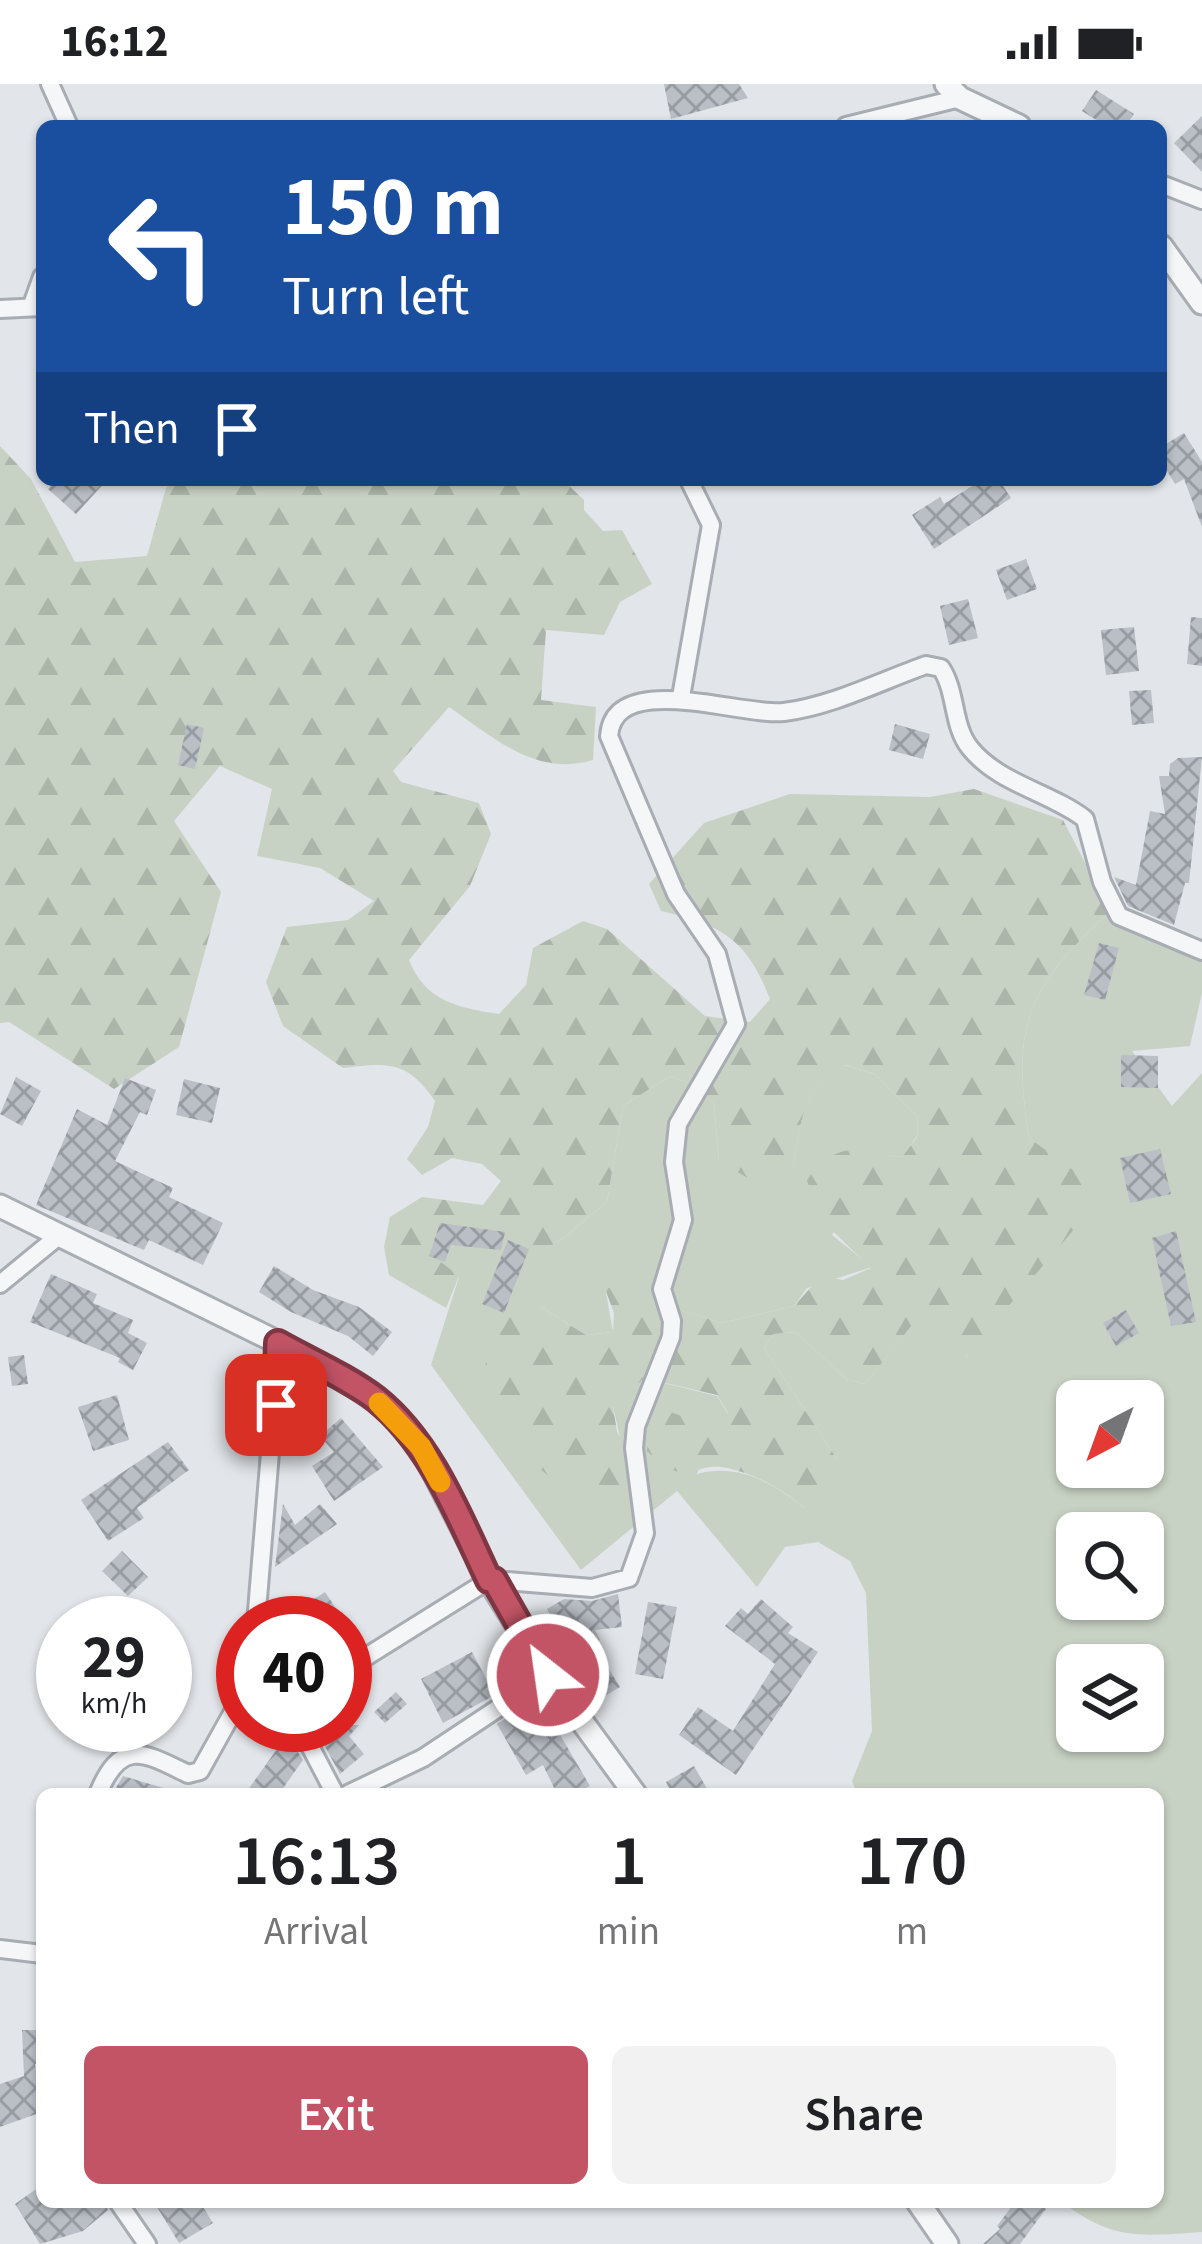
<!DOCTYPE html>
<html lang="en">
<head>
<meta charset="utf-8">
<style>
  body { margin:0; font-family:"Source Sans 3",sans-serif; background:#f2f2f2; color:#202124; height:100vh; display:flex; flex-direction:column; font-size:45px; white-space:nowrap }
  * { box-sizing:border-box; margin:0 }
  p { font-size:39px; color:#757577 }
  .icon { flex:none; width:66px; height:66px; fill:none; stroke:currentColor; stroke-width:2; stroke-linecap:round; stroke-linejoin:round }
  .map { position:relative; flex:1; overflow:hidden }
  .sheet { position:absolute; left:36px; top:1704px; width:1128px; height:420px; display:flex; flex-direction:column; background:#fff; border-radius:18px; box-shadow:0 3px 9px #0004 }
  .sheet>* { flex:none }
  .banner { position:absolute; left:36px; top:36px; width:1131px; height:366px; border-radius:18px; box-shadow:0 3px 9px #0004; background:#1a4fa0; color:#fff; overflow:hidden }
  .needle { width:78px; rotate:221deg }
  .buttons { position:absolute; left:1056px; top:1296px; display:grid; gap:24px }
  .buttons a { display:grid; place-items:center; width:108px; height:108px; border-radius:18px; background:#fff; box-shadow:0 3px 9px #0004; font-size:60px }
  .speed { position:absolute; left:36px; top:1512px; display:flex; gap:24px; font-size:60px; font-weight:700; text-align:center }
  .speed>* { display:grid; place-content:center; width:156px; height:156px; border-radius:50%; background:#fff; box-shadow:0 3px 9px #0004; line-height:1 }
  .speed small { font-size:30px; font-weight:400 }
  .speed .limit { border:18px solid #d22; background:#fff; color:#111 }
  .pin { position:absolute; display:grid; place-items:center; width:102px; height:102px; color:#fff; margin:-51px; border-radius:24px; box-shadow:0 6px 18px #0006 }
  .me { position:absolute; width:132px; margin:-66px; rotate:330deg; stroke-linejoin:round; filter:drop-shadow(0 0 9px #0008) }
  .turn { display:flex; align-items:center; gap:42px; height:252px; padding:0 48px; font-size:54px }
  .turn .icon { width:156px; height:156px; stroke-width:2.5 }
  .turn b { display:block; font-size:84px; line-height:102px }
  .then { display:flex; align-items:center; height:114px; padding:0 48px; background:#0003; gap:24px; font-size:45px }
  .eta { display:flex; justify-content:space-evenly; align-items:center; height:204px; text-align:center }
  .eta b { font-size:72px; font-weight:600; line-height:84px }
  .cta { display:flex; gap:24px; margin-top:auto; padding:24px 48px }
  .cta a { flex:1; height:138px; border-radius:18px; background:#c25466; color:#fff; font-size:48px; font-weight:600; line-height:138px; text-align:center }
  .cta a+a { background:#f2f2f2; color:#202124 }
  .status { display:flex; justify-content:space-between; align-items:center; height:84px; padding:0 60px; background:#fff; direction:ltr }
  .status svg { height:33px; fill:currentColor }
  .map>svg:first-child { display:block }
</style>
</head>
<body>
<div class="status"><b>16:12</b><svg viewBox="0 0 49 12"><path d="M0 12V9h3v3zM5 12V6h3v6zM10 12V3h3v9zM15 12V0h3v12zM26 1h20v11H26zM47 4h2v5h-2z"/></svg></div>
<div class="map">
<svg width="1202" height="2160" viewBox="0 0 1202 2160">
  <defs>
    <pattern id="forest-firs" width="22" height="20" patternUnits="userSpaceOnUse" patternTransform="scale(3)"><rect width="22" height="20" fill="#c8d2c4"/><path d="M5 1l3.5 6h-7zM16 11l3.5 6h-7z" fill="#acb5a9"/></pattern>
    <pattern id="building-cross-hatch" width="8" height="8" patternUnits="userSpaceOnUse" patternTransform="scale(3)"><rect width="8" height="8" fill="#babfc6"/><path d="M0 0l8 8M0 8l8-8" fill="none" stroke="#979ca2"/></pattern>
  </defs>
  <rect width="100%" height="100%" fill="#e2e5e9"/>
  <path fill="#c8d2c4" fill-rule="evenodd" d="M1110 827 1202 868V909L1190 962 1132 967 1172 1022 1202 989V2148C1140 2152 1113 2157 1062 2118H1158V1710H857L852 1697 872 1647 866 1509 850 1477 818 1458 785 1463 757 1503 677 1407 581 1486 431 1281 459 1193 436 1175 465 1153 506 1188 562 1155 607 1118 623 1022 670 992 696 1002 714 1020 719 1077 793 1083C802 1035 800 1009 844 981L875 990 918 1033 917 1052 902 1073 880 1070 832 1151 872 1183 807 1204 794 1222 721 1239 605 1203 613 1248 586 1251 541 1223 620 1353 613 1322 643 1294 717 1312 728 1330 714 1344 697 1390C737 1379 773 1398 804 1424L837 1375 764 1264 773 1250 796 1248 846 1295 865 1300 919 1231 966 1273 1055 1076 1029 1054C1011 940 1027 905 1110 827ZM1077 1317H1143V1383H1077ZM1077 1449H1143V1515H1077ZM1077 1581H1143V1647H1077Z"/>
  <path fill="url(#forest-firs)" d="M0 362 31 395 75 478 147 472 166 404 174 396H563L584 416V426L603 447 622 446 652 500 620 518 604 551 546 546 541 616 596 623 593 676C536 693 494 654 449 623L393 687 401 698 479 719 491 750 470 802 409 876C425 917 458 924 499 930L526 901 533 864 583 837 607 845 705 932 750 938 770 915C747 856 723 841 661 827L649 800 704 739 790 710 930 713 974 705 1063 736 1110 827C1027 905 1011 940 1029 1054L1105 1109 965 1273 919 1232 865 1300 846 1295 796 1248 773 1250 764 1264 837 1375 835 1407 820 1422 804 1424C781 1404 757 1391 727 1384 692 1376 689 1408 647 1367L649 1348 668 1327 713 1344 728 1329 717 1311 644 1294 613 1323 626 1402 602 1426C535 1397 453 1308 499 1232L541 1223 586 1251 613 1248 614 1229 604 1202 721 1239 794 1222 821 1192 843 1196 871 1184 818 1133 807 1096C839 1054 856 1067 902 1073L917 1053 918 1033 875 990 845 981C800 1009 802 1035 793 1084L756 1099 719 1077 714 1020 696 1002 670 992 623 1022 607 1118 562 1155 506 1189 464 1153 437 1175 459 1192 446 1224 389 1191 384 1163 390 1133 422 1113 483 1121 501 1097 482 1080 452 1074 422 1091 407 1075 428 1043 435 1017C408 977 389 978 343 984L283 942 266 898 287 843 348 836 374 817 320 784 257 772 272 705 220 682 174 737 221 808 179 963 114 1005 9 938 0 939Z"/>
  <g fill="url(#building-cross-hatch)">
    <polygon points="664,0 739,0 748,14 671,35"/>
    <polygon points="1096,6 1134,30 1126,42 1106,42 1082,27"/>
    <polygon points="1202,32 1202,88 1174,59"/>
    <polygon points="1184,349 1202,378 1202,443 1184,395 1175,400 1161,377 1161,363"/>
    <polygon points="57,396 107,396 76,430 48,405"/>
    <polygon points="968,396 999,396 1011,414 934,465 912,431 940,413 944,420 972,402"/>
    <polygon points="1026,475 1037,505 1007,516 996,486"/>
    <polygon points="968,515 978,554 949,561 940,522"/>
    <polygon points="1191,533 1202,534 1202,582 1187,580"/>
    <polygon points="1134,543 1139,587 1106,591 1101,546"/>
    <polygon points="1151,606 1154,639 1132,641 1129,607"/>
    <polygon points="187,640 204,644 195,685 178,681"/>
    <polygon points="895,640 930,650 923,675 889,666"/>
    <polygon points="1202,673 1189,799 1185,799 1174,841 1128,822 1114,793 1136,801 1150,727 1165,730 1159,692 1169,692 1170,680 1178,674"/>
    <polygon points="1099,859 1119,864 1105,916 1084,911"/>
    <polygon points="1121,971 1158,972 1158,1004 1121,1003"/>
    <polygon points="16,993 41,1007 22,1042 0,1030"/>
    <polygon points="125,994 156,1006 147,1031 140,1028 115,1077 173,1104 169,1113 223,1139 203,1181 149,1156 144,1166 36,1121 77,1025 107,1041"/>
    <polygon points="184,995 220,1004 212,1039 176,1031"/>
    <polygon points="1160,1065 1171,1110 1130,1119 1120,1074"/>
    <polygon points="440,1139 505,1148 501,1166 451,1161 445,1178 429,1172"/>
    <polygon points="1176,1147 1196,1238 1171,1242 1152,1154"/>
    <polygon points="508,1156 529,1165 504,1229 482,1220"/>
    <polygon points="274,1182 313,1206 359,1223 392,1248 373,1272 348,1252 291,1228 259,1208"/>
    <polygon points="51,1190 97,1210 93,1219 133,1236 128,1249 147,1259 133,1286 118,1278 120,1274 30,1238"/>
    <polygon points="1126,1226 1139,1249 1116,1262 1103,1239"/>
    <polygon points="24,1271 28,1300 12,1302 8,1273"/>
    <polygon points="117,1311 129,1356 93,1367 78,1323"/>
    <polygon points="341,1334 383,1383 334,1417 312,1382 334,1368 320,1352"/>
    <polygon points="168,1358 189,1386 137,1424 144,1434 108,1457 81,1416"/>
    <polygon points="283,1420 295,1441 320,1420 337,1440 275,1483"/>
    <polygon points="122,1467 148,1493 128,1512 102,1487"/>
    <polygon points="325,1508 346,1539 278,1539"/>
    <polygon points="618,1510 622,1543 595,1546 600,1556 593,1559 620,1603 595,1618 547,1525 564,1515 592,1517"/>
    <polygon points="761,1515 793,1543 788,1549 818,1568 736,1691 679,1651 698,1623 733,1647 775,1580 725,1542 741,1524 748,1530"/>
    <polygon points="648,1518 677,1523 663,1595 635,1590"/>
    <polygon points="472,1568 495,1611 443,1639 421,1595"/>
    <polygon points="396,1608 407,1620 385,1639 374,1628"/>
    <polygon points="538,1613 590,1702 574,1710 557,1710 543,1681 526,1691 497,1640"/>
    <polygon points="320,1641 359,1641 349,1652 364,1670 340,1690 316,1646"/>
    <polygon points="287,1651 303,1676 279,1710 245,1710"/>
    <polygon points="694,1682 710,1710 672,1710 666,1698"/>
    <polygon points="123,1692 170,1706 169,1710 112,1710"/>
    <polygon points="22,1946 42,1946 42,1980 35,1980 42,2028 0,2043 0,2000 24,1992"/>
    <polygon points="42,2101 42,2118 105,2118 108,2126 83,2147 40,2160 15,2120"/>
    <polygon points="154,2118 200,2118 213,2139 179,2159"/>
    <polygon points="1015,2118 1037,2118 1046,2125 1020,2160 983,2160 1000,2145 997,2142"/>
  </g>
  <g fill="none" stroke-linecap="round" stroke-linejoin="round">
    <defs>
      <g id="minor">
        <polyline points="50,0 69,42"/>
        <polyline points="846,42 960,14"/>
        <polyline points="1161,100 1202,116"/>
        <polyline points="32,221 42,193"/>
        <polyline points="0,225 42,223"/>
        <polyline points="681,613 711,441 689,396"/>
        <polyline points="0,1200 61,1150"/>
        <path d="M494 1496 592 1504 629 1494 645 1449 634 1364 636 1342 671 1253 672 1237 662 1205 683 1136 674 1078 678 1040 736 940 717 870 676 810 609 652C614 585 742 633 784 628 832 622 881 597 926 581L941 584C957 608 952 642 970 664 999 700 1050 708 1085 735L1102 798 1119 832 1202 867"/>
        <polyline points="256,1539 279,1259"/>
        <polyline points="345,1586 489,1496"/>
        <polyline points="299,1641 335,1710"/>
        <path d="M98 1710C121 1653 145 1669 188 1690L200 1687 243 1610"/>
        <polyline points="348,1710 423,1674 548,1591"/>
        <polyline points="0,1865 42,1870"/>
        <polyline points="118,2118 147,2160"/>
      </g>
      <g id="tertiary">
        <polyline points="946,0 960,14 1019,42"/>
        <polyline points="1161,162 1202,219"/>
        <polyline points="0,1122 279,1259 373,1313 401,1338 421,1363 489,1496 548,1591 635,1710"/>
        <polyline points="918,2118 947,2160"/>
      </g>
    </defs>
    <use href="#minor" stroke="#a8acb3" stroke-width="22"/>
    <use href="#tertiary" stroke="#a8acb3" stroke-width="27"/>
    <use href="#minor" stroke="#f5f6f8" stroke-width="16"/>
    <use href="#tertiary" stroke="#f5f6f8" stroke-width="21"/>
  </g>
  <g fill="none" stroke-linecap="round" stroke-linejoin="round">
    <defs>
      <path id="route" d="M276 1321 278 1259C310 1277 347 1293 376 1315 431 1359 459 1433 489 1496H494L548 1591"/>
    </defs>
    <use href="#route" stroke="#7e3742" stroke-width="30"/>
    <use href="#route" stroke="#c25466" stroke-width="21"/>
    <polyline stroke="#f59e0b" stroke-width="21" points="379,1319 421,1363 440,1398"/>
  </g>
</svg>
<div class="buttons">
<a><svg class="needle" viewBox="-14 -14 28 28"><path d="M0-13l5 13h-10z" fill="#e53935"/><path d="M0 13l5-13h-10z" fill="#757577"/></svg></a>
<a><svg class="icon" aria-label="search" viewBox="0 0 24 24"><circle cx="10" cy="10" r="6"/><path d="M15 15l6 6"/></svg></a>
<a><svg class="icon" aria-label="layers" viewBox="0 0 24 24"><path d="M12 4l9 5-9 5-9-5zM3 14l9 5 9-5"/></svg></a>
</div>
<div class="speed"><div>29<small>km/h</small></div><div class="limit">40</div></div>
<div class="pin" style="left:276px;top:1321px;background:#d93025"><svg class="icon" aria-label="arrive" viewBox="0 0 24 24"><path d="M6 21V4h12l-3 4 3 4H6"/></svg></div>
<svg class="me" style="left:548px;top:1591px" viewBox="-20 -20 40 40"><circle r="17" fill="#c25466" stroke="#fff" stroke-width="3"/><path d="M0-11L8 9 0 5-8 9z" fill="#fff"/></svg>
<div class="banner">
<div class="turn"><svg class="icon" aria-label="left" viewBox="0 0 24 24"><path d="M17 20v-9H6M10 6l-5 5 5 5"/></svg><div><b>150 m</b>Turn left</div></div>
<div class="then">Then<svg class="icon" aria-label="arrive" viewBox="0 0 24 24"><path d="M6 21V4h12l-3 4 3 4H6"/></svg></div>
</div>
<section class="sheet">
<div class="eta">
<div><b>16:13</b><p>Arrival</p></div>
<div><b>1</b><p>min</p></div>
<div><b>170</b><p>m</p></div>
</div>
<div class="cta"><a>Exit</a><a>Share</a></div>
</section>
</div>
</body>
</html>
